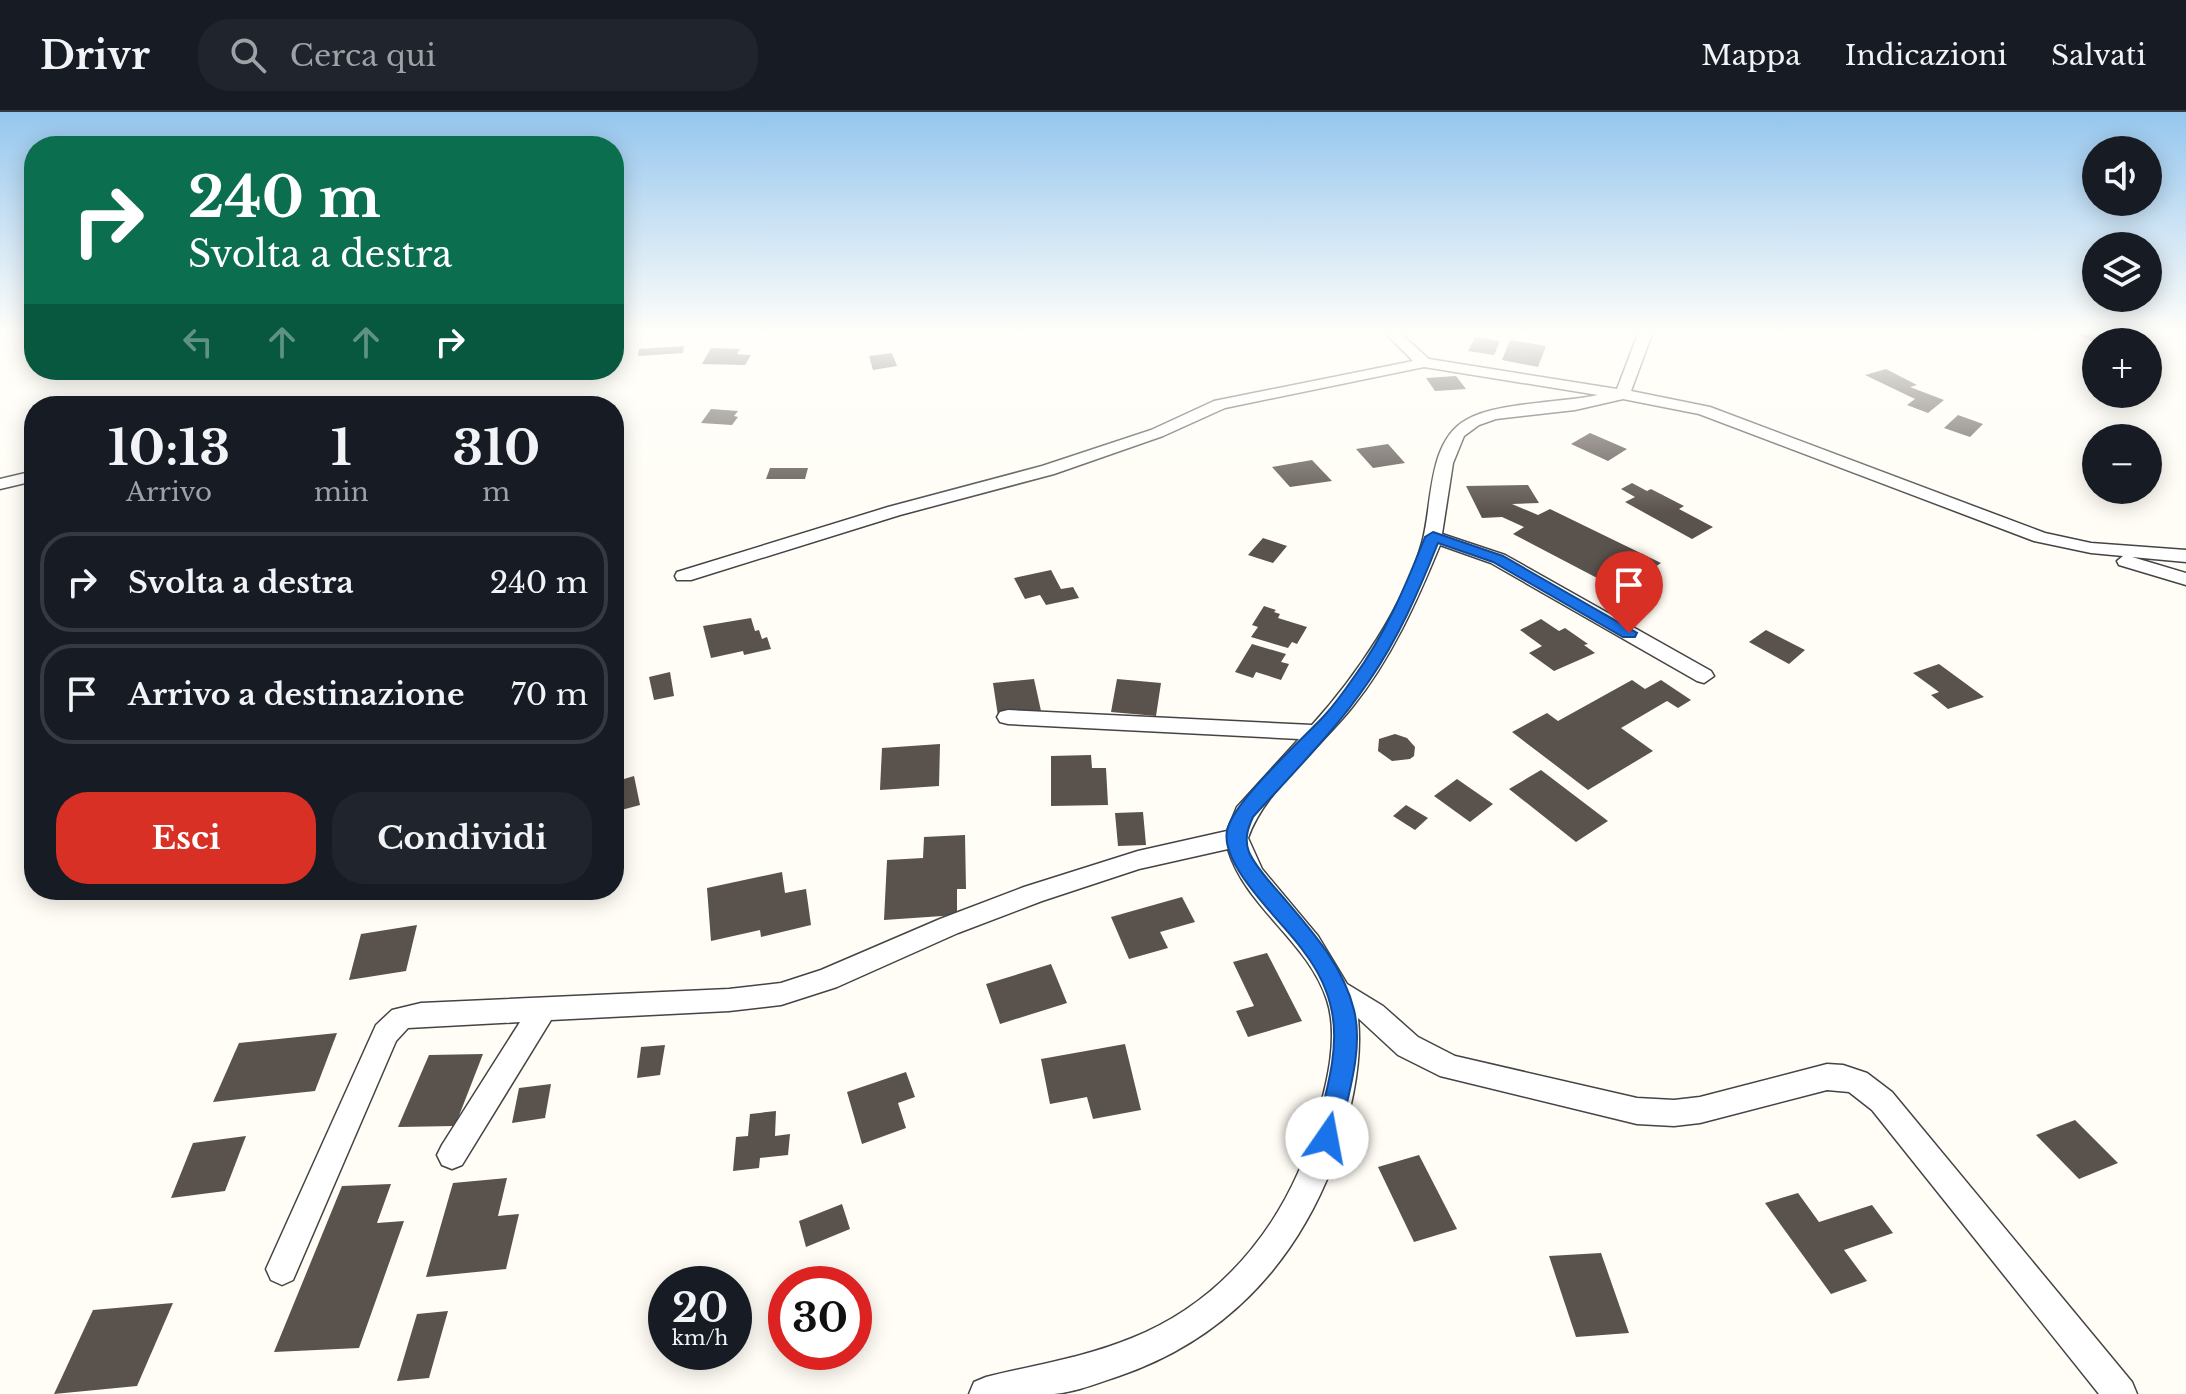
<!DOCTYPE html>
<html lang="it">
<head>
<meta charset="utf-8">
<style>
  body { margin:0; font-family:"Libre Baskerville",serif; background:#20242c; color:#f1f3f6; height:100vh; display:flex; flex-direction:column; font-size:30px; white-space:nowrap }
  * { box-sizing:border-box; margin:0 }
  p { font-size:26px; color:#9ea1a6 }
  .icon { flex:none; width:44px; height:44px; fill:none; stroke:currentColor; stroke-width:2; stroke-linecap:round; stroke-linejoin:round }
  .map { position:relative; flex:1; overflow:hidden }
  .side { position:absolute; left:24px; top:284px; width:600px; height:504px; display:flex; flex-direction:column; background:#171b24; border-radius:32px; box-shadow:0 4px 20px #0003 }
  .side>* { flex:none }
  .hud { position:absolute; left:24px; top:24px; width:600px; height:244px; border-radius:32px; box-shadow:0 4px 20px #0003; background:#0b6e4f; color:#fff; overflow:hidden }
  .tools { position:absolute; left:2082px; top:24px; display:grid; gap:16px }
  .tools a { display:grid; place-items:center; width:80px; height:80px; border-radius:50%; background:#171b24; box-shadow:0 4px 20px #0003; font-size:40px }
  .speed { position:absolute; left:648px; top:1154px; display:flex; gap:16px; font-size:40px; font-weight:700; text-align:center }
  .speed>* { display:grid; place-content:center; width:104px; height:104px; border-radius:50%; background:#171b24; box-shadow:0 4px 20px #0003; line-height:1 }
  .speed small { font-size:20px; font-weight:400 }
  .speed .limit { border:12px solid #d22; background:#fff; color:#111 }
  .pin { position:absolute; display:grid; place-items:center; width:68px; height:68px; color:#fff; margin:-82px -34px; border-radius:50% 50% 50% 0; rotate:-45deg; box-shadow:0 0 8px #0007 }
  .pin .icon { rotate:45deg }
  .me { position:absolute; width:88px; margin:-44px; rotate:12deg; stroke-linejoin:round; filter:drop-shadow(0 0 6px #0008) }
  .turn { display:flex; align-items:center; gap:28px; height:168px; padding:0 32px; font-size:36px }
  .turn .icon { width:104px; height:104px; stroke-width:2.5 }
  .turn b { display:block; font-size:56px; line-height:68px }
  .lanes { display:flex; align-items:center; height:76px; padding:0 32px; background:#0003; justify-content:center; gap:40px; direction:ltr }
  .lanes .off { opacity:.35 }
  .eta { display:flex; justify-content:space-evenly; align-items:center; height:136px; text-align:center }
  .eta b { font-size:48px; font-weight:700; line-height:56px }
  .primary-button { display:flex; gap:16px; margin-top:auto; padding:16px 32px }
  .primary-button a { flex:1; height:92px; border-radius:32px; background:#d93025; color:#fff; font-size:32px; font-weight:700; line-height:92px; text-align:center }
  .primary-button a+a { background:#20242c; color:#f1f3f6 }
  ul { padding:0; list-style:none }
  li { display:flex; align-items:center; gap:24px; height:100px; margin:0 16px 12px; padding:0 16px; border:4px solid #363941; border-radius:32px }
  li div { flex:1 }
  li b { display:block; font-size:30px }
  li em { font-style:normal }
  header { display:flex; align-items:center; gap:48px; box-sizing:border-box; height:112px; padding:0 40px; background:#171b24; border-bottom:2px solid #363941 }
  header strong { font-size:38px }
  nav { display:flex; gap:44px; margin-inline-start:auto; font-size:28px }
  .search { width:560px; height:72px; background:#20242c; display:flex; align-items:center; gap:20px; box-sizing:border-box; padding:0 28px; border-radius:32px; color:#9ea1a6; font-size:30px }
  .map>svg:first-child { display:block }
</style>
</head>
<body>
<header>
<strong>Drivr</strong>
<div class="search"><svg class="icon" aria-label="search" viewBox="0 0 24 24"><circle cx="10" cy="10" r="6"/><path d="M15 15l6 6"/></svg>Cerca qui</div>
<nav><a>Mappa</a><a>Indicazioni</a><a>Salvati</a></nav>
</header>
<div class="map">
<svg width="2186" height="1282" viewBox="0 0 2186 1282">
  <rect width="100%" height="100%" fill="#fffdf5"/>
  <g fill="#5a524d">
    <polygon points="2078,222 2125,222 2117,225 2126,230 2096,232"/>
    <polygon points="1475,225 1500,229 1494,243 1468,239"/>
    <polygon points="1510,228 1546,234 1538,255 1502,248"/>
    <polygon points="684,234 683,241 638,244 639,237"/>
    <polygon points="711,236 740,237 737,242 751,243 745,253 702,252"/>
    <polygon points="892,241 897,254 873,258 869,244"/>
    <polygon points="1886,257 1917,273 1910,275 1944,288 1928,301 1907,293 1915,287 1865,263"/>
    <polygon points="1456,264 1466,277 1435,279 1426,266"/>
    <polygon points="346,288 343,294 301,294 301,292"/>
    <polygon points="711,297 738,299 734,304 738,305 732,313 701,311"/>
    <polygon points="1958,303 1983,312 1970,325 1944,316"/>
    <polygon points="1590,321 1627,337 1608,349 1571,332"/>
    <polygon points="1388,332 1405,351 1373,356 1356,337"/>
    <polygon points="1312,348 1332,369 1290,375 1272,355"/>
    <polygon points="770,356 808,356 805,367 766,367"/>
    <polygon points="1632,371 1647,379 1651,377 1684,394 1679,397 1713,415 1692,427 1625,390 1635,385 1621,377"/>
    <polygon points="1528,373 1539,391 1512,392 1538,403 1550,397 1661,451 1620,478 1513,422 1524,415 1502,405 1482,406 1466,374"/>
    <polygon points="1263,426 1287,434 1273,451 1248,443"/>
    <polygon points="1051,458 1061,477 1073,475 1079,486 1046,493 1040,483 1025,487 1014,466"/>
    <polygon points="1264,494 1276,498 1274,500 1280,502 1278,506 1307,515 1297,532 1292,530 1288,536 1251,525 1258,515 1252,513"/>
    <polygon points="751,506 755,519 759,518 762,527 767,525 771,537 744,543 743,539 711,546 703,514"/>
    <polygon points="1541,507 1559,519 1565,516 1588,532 1584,533 1595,541 1554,559 1529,541 1542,534 1520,518"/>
    <polygon points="1766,518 1805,538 1789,552 1749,530"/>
    <polygon points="1252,532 1286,542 1281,550 1289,552 1281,568 1256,560 1253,566 1235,560"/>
    <polygon points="1939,552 1984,585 1948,597 1931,583 1939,580 1913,561"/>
    <polygon points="670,560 674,584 654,588 649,565"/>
    <polygon points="1034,567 1041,599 998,604 993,571"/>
    <polygon points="1117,567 1161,571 1156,604 1111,600"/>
    <polygon points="1632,568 1645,577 1661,568 1691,588 1678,596 1667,589 1621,616 1653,639 1588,678 1512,620 1547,601 1558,609"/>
    <polygon points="1395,622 1407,626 1415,635 1414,644 1410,647 1392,649 1378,639 1379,627"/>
    <polygon points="940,632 939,674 880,678 882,636"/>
    <polygon points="1091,643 1092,656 1106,656 1108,693 1051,694 1051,644"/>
    <polygon points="1541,658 1608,709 1576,730 1509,677"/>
    <polygon points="634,664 640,693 614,700 614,670"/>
    <polygon points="1457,667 1493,692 1470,710 1434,684"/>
    <polygon points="1406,693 1428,706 1415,718 1393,704"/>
    <polygon points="1143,700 1146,733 1118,734 1115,701"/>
    <polygon points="965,723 966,777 957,777 957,803 884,808 887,748 923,746 924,725"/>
    <polygon points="782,760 785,781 806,777 811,813 761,825 760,818 711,829 707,776"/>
    <polygon points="1182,785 1195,810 1160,820 1168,836 1129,847 1111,805"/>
    <polygon points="417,813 406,859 349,868 361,822"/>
    <polygon points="1267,841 1302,909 1248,925 1236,899 1254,894 1233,850"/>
    <polygon points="1051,852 1067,891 1000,912 986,872"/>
    <polygon points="337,921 315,979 213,990 239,931"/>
    <polygon points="1125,932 1141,998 1093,1007 1087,985 1050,992 1041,947"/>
    <polygon points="665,933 660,963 637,966 641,935"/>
    <polygon points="483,942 455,1014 398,1015 429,943"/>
    <polygon points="906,960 915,985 898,991 906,1016 862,1032 847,980"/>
    <polygon points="551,972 545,1006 512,1011 519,976"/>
    <polygon points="776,999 775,1024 790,1022 788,1043 760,1046 759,1056 733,1059 736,1025 748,1024 750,1002"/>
    <polygon points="2075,1008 2118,1051 2079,1067 2036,1023"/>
    <polygon points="246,1024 225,1079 171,1086 193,1031"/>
    <polygon points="1419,1043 1457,1117 1414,1130 1378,1055"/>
    <polygon points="507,1066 498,1104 519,1102 506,1157 426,1165 453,1071"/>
    <polygon points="391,1072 377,1111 404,1109 359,1236 274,1240 342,1074"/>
    <polygon points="1798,1081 1819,1110 1872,1093 1893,1121 1844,1138 1867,1169 1831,1182 1765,1091"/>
    <polygon points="842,1092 850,1117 806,1135 799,1109"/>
    <polygon points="1601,1141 1629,1221 1576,1225 1549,1144"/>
    <polygon points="173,1191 137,1274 54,1282 93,1198"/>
    <polygon points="448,1199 429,1266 397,1269 417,1202"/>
  </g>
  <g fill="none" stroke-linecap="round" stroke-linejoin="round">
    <defs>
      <g id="minor">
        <path d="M1386 222H1401L1429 247 1617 277 1638 222H1652L1631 279 1710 295 2045 421 2091 431 2186 438V450L2132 445 2186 461V473L2119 453 2117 449 2123 444 2091 441 2034 429 1699 302 1623 287 1575 298 1496 307 1479 313 1464 324 1453 351 1442 422 1505 443 1711 559 1714 564 1704 571 1697 569 1491 451 1440 433C1417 489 1391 547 1353 594 1321 635 1265 677 1248 726L1262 757 1318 824 1347 872 1383 894 1418 925 1455 944 1637 986 1674 988 1700 985 1827 952 1843 953 1867 961 1892 980 2132 1270 2137 1282H2099L1872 998 1849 980 1827 978 1700 1011 1674 1014 1637 1012 1440 964 1398 943 1358 906C1363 954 1349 1010 1332 1055 1293 1155 1222 1229 1119 1264 1098 1271 1076 1280 1054 1282 1027 1282 997 1282 969 1282L974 1270 986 1265C1035 1253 1086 1245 1132 1226 1227 1188 1291 1104 1317 1007 1327 971 1339 925 1327 888 1308 829 1245 795 1228 737L1139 757 1042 789 958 821 837 875 781 893 729 899 551 908 462 1053 452 1057 442 1053 437 1043 442 1033 520 910 408 916 396 929 293 1168 282 1173 271 1168 266 1157 271 1146 376 913 392 898 421 891 729 877 781 871 821 858 940 807 1024 775 1138 739 1227 719 1237 695 1299 627 1008 612 1000 610 997 605 1000 600 1008 598 1312 613C1355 566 1405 493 1422 431 1433 392 1427 330 1466 308 1496 290 1562 291 1598 283L1424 255 1225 296 1163 324 1054 362 900 403 691 468H677L675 464 677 460 888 395 1042 354 1151 318 1214 289 1413 249Z"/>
        <polygon points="34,359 34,369 0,377 0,367"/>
      </g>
    </defs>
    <use href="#minor" stroke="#444" stroke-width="3"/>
    <use href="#minor" fill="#fff" fill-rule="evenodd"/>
  </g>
  <linearGradient id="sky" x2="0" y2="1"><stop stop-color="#95c6ee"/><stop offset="0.55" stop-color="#fffefa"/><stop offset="1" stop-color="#fffefa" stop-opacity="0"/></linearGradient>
  <rect width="2186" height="401" fill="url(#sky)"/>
  <path fill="#1a73e8" stroke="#114b97" stroke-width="2" d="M1433 420 1503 444 1637 521 1635 525H1623L1493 450 1438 431C1419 479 1398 527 1369 569 1336 618 1293 661 1253 705 1248 716 1244 727 1249 740 1256 756 1271 771 1282 784 1311 818 1343 853 1354 898 1364 938 1347 986 1339 1026L1336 1034 1327 1037 1319 1034 1315 1026C1324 986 1340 941 1332 900 1328 879 1317 857 1304 840 1285 812 1220 755 1227 719 1232 690 1302 628 1324 604 1335 592 1345 578 1354 565 1385 523 1406 473 1425 425Z"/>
</svg>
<div class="tools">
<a><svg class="icon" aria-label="sound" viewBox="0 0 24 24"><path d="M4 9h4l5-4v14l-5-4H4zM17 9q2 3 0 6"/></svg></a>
<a><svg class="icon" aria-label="layers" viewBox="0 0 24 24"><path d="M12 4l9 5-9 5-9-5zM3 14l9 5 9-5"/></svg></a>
<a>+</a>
<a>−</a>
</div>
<div class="speed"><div>20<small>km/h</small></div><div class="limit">30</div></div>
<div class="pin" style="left:1629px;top:521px;background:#d93025"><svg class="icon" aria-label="arrive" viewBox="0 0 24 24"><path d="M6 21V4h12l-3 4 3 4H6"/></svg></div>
<svg class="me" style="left:1327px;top:1026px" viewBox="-20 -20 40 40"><circle r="19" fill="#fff"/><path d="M0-13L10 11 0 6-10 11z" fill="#1a73e8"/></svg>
<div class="hud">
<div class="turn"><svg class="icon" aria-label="right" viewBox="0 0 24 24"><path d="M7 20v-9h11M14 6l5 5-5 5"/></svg><div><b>240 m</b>Svolta a destra</div></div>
<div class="lanes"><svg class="icon off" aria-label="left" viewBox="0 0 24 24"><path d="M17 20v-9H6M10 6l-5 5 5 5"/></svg><svg class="icon off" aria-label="ahead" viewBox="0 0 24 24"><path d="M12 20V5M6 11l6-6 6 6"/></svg><svg class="icon off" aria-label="ahead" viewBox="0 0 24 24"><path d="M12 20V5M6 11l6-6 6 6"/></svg><svg class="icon" aria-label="right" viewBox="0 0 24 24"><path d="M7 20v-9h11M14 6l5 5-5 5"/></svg></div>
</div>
<section class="side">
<div class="eta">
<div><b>10:13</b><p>Arrivo</p></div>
<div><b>1</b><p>min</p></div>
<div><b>310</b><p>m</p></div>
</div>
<ul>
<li><svg class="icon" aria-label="right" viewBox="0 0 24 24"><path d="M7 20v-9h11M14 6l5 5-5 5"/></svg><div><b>Svolta a destra</b></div><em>240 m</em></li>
<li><svg class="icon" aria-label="arrive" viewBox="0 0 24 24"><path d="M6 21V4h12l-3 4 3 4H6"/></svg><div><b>Arrivo a destinazione</b></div><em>70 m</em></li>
</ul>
<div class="primary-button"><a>Esci</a><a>Condividi</a></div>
</section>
</div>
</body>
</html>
